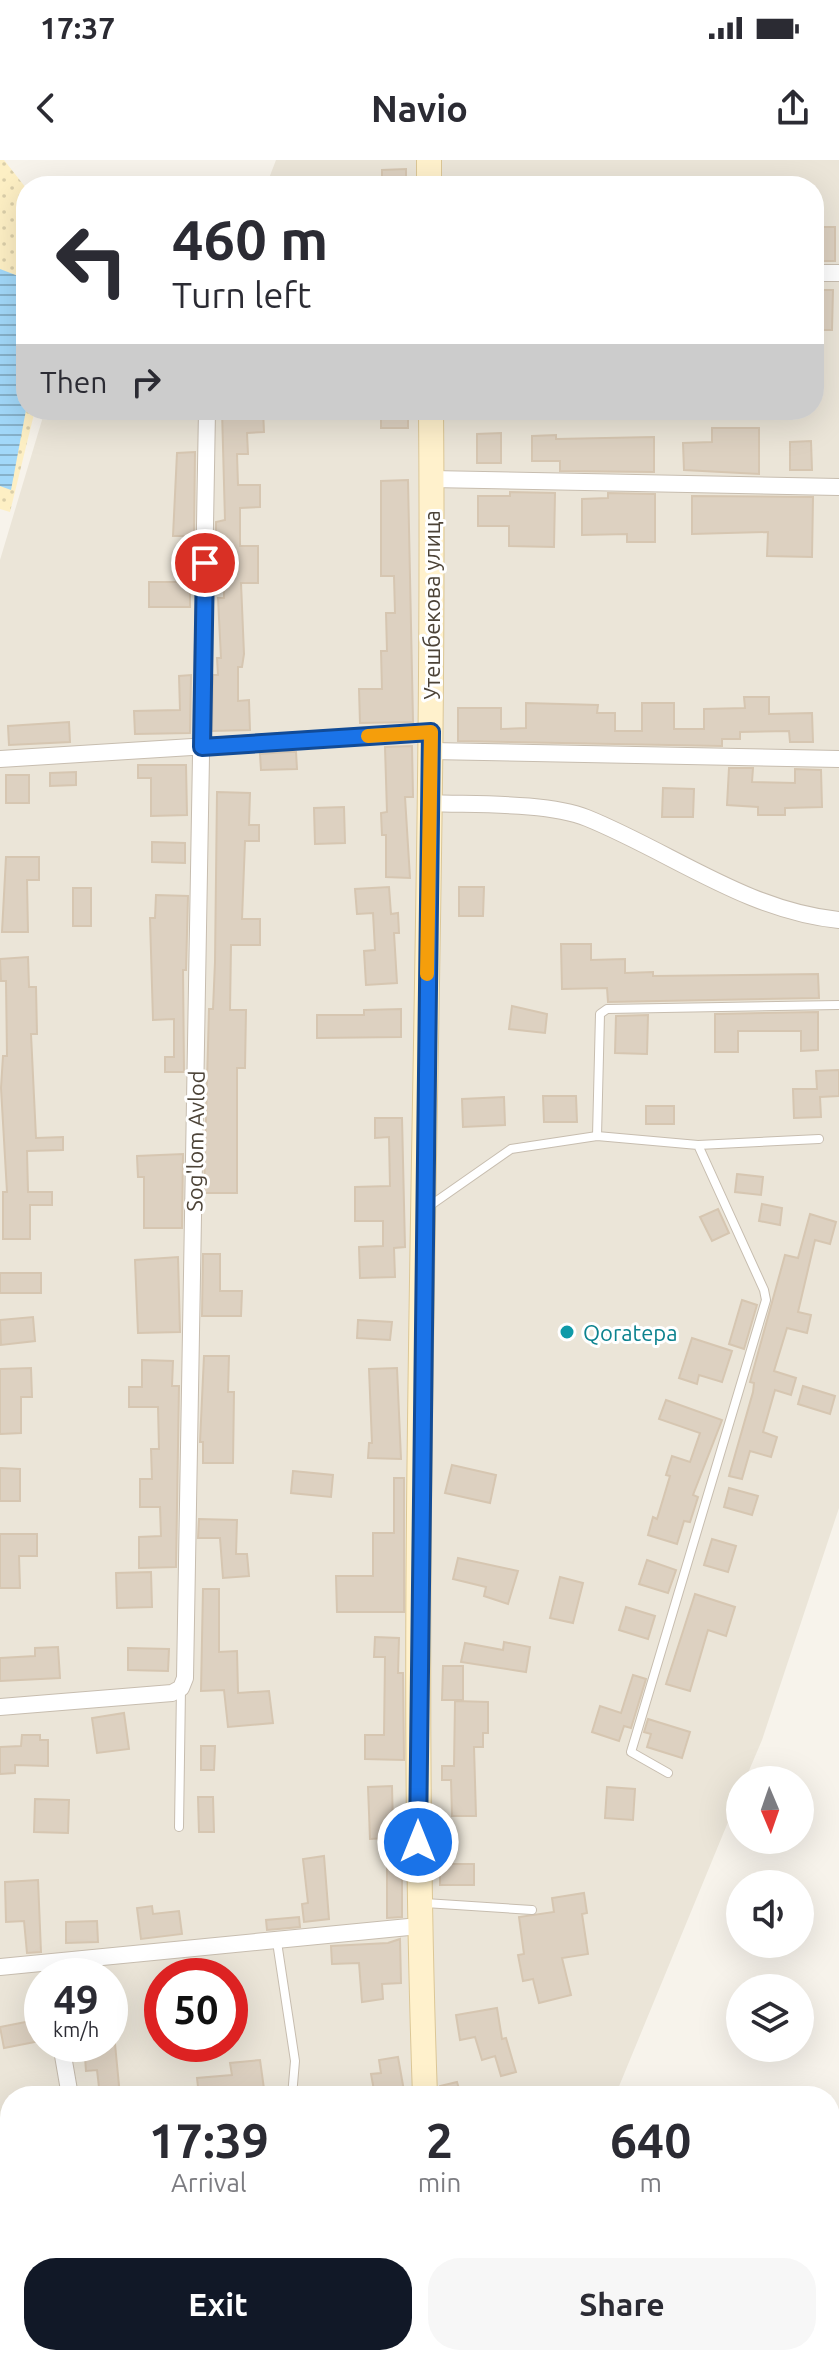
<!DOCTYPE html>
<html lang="en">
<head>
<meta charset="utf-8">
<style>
  body { margin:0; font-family:Ubuntu,sans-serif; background:#f7f7f7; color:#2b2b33; height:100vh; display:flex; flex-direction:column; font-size:30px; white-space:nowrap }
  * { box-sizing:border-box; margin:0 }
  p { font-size:26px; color:#7c7c81 }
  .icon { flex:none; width:44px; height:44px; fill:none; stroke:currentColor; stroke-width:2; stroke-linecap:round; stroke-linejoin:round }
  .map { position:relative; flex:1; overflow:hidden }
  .panel { position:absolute; left:0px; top:1926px; width:840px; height:280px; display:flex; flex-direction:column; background:#fff; border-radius:32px 32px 0 0; box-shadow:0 8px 32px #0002 }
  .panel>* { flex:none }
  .top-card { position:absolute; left:16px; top:16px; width:808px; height:244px; border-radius:32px; box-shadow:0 8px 32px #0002; background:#fff; color:#2b2b33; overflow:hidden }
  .needle { width:52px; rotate:178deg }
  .tools { position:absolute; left:726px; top:1606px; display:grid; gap:16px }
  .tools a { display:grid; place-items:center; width:88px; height:88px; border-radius:50%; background:#fff; box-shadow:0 8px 32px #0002; font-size:40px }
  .speed { position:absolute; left:24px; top:1798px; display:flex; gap:16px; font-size:40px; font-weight:700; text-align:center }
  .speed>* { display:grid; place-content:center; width:104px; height:104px; border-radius:50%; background:#fff; box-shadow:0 8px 32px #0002; line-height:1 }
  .speed small { font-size:20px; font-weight:400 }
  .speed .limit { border:12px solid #d22; background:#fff; color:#111 }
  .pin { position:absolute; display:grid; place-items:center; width:68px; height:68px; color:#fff; margin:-34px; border:4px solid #fff; border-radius:50%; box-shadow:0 2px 8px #0007 }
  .me { position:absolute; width:88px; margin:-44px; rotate:0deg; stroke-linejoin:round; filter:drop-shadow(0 0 6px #0008) }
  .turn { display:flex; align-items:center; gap:28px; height:168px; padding:0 24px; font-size:36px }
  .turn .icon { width:104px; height:104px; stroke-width:2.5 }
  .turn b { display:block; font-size:56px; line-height:68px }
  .then { display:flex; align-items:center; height:76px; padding:0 24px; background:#0003; gap:16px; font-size:30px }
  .eta { display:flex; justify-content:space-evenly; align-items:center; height:136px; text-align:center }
  .eta b { font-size:48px; font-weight:600; line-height:56px }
  .cta { display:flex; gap:16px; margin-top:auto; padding:16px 24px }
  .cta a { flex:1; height:92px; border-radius:32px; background:#111827; color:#fff; font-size:32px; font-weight:600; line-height:92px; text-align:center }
  .cta a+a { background:#f7f7f7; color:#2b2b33 }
  .status { display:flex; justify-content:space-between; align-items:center; height:56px; padding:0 40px; background:#fff; direction:ltr }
  .status svg { height:22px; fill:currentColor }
  header { display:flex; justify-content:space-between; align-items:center; height:104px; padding:0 24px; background:#fff; font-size:36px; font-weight:600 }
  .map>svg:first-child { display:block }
</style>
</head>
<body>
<div class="status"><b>17:37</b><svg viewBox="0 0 49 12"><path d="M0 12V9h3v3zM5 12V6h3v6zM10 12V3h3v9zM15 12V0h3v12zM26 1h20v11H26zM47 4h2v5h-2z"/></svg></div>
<header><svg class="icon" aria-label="back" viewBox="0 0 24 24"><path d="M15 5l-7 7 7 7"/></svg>Navio<svg class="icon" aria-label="share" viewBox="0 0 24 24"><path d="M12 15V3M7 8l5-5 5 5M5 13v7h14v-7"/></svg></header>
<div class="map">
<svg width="839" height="2206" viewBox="0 0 839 2206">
  <defs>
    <pattern id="sand-dots" width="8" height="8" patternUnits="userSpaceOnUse" patternTransform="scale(2)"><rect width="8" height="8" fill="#fdefc4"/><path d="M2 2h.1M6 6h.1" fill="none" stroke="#dacea9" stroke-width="1.8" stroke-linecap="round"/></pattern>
    <pattern id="water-rules" width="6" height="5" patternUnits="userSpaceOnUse" patternTransform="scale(2)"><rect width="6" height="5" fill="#a2d8f9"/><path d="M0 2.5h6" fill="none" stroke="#86b1ca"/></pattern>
  </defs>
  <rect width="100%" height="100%" fill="#f7f3eb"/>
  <path fill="#ebe5d8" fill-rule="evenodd" d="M276 0H839V1348L762 1580 745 1620H740V1633L615 1936H10V2196H481L474 2206H0V400L45 250H814V26H266ZM42 1816H110V1884H42ZM162 1816H230V1884H162Z"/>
  <polygon fill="url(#sand-dots)" points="0,0 4,0 26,28 26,250 35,250 10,352 0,349"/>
  <polygon fill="url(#water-rules)" points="0,109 26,119 26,250 11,330 0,326"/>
  <g fill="#ddd1c1" stroke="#d6c6b1" stroke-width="2">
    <polygon points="406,9 406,26 382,26 382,10"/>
    <rect x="814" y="67" width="21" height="34"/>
    <polygon points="814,130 833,130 832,170 814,170"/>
    <polygon points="222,250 263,250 264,272 247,273 248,294 237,294 238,325 260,325 260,347 240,348 240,386 258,386 258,423 241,423 244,494 242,507 238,507 238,541 249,540 250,570 212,571 213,515 218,515 217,498 221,498 218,438 224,438 224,377 216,376 216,362 225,360"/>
    <rect x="381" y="250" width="27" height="18"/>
    <polygon points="712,268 759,268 759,314 684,310 683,283 712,282"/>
    <polygon points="501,273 501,303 477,303 477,274"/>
    <polygon points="556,275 556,279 654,277 654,312 560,311 560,301 532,301 532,276"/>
    <polygon points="811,281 812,310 790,310 790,282"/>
    <polygon points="195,292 194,376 173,376 177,293"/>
    <polygon points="408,320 413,562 360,563 359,529 382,529 381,491 387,491 386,453 395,453 394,416 381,416 381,321"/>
    <polygon points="510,332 555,333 554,387 509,386 509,366 478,366 478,336 510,336"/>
    <polygon points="608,333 655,334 655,382 627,382 627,374 582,375 582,339 608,338"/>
    <polygon points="692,336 813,337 812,397 767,396 768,372 692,374"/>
    <rect x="149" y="422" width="41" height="25"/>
    <polygon points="191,515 190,573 135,574 134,551 180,550 179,516"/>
    <polygon points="744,537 769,537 769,554 812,553 813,582 790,582 789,571 740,572 740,579 722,579 722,586 458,581 458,548 501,548 501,569 526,568 526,543 598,545 597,553 615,553 615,571 642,571 642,543 674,543 674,569 704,569 704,549 745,548"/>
    <polygon points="69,562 70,582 9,585 8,566"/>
    <polygon points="412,586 413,637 405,637 410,718 386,717 386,675 382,675 381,653 387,652 385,587"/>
    <polygon points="286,592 296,592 297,609 261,610 260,594"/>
    <polygon points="138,605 186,605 187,655 151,656 151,618 138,618"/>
    <polygon points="729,608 753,608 752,622 795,623 795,609 821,610 822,647 785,648 785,655 758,655 758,647 727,645"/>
    <polygon points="76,612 76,625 50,626 50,613"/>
    <rect x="6" y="615" width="23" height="28"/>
    <polygon points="663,628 694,629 693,657 662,657"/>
    <polygon points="217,632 250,633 249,665 259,665 259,681 245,681 242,759 260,759 260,785 231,785 230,850 246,850 245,908 237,908 237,1033 204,1033 209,849 213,849 215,802"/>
    <polygon points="344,647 345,683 315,684 314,648"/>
    <polygon points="152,682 185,683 185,703 152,702"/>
    <polygon points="6,697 39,697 39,720 27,720 28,772 2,772"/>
    <polygon points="389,727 391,754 398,753 399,773 394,773 397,823 366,825 364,791 375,790 373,753 357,754 355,729"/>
    <polygon points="459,727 484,727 483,756 459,756"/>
    <rect x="73" y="728" width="18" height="38"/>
    <polygon points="156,735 188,736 186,810 183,810 184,912 165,912 165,897 174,897 174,859 153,860 150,758 155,758"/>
    <polygon points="561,784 591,784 591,800 625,799 625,813 653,812 653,816 818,814 819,838 608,842 607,828 562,829"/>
    <polygon points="28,797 29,827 36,827 37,874 31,874 36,978 63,977 63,990 27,991 28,1032 52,1032 52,1045 30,1045 30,1079 3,1079 3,1032 7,1032 1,928 3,896 7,896 6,821 1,821 0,799"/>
    <polygon points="512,846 547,854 545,873 509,869"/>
    <polygon points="401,849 401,877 317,878 317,855 364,855 364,850"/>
    <polygon points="818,852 818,890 801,891 801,871 738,871 738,892 715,892 715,854"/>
    <polygon points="648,855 647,894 615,893 616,856"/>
    <polygon points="839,910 839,936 820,937 821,957 794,958 793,929 817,929 816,911"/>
    <polygon points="543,936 576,936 577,962 544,962"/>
    <polygon points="504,937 505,965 463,967 462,939"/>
    <rect x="646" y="946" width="28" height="18"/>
    <polygon points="375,958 402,958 405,1087 394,1088 395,1117 360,1118 359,1087 383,1086 383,1061 355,1061 355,1027 390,1026 389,977 375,978"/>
    <polygon points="183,994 182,1068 144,1068 144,1017 138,1017 137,996"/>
    <polygon points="737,1014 763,1017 761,1035 735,1032"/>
    <polygon points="762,1044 782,1048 780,1065 759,1061"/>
    <polygon points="718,1049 729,1073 712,1081 700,1057"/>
    <polygon points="810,1054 836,1062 830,1084 815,1080 798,1152 811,1155 807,1173 787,1168 774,1211 796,1218 791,1235 775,1230 763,1272 777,1277 771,1297 750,1291 742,1319 729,1316 753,1232 754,1223 750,1222 785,1095 798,1098"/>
    <polygon points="203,1094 220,1094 220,1131 242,1131 241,1156 202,1156"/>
    <polygon points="178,1097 180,1172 138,1173 135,1100"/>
    <rect x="0" y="1113" width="41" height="20"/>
    <polygon points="742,1140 757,1145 744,1189 729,1184"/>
    <polygon points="33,1157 35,1181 1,1185 0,1160"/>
    <polygon points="358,1160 392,1162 390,1180 357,1178"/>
    <polygon points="692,1178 732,1191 722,1222 699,1215 697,1224 679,1218"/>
    <polygon points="204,1196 229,1196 228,1232 234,1232 233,1303 203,1303 203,1282 200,1282"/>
    <polygon points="142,1200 173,1201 172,1226 179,1226 176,1407 139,1408 139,1377 161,1376 160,1347 140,1347 140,1319 152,1319 151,1289 159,1289 158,1247 129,1247 129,1227 142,1227"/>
    <polygon points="31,1208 32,1237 21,1237 21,1273 0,1274 0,1209"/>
    <polygon points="397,1208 401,1299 368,1298 369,1283 372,1283 369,1209"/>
    <polygon points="803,1226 835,1236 830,1254 798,1244"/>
    <polygon points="666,1240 722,1260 693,1335 698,1337 690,1362 684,1361 677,1384 648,1375 653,1357 657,1359 670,1316 666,1315 672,1296 690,1302 700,1273 659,1259"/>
    <polygon points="452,1305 496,1315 490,1343 445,1333"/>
    <polygon points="0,1308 20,1309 20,1341 0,1341"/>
    <polygon points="293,1311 333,1315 331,1337 291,1333"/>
    <polygon points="394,1318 404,1318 404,1452 337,1452 336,1416 373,1416 373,1373 394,1373"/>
    <polygon points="729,1328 758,1336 752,1355 724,1347"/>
    <polygon points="199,1359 237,1360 236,1394 247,1394 249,1416 223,1418 220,1378 198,1378"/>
    <polygon points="0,1374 37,1374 37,1396 19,1396 20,1428 0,1428"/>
    <polygon points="712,1379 736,1386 728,1412 704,1405"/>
    <polygon points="458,1398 518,1411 508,1444 484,1436 486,1427 453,1419"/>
    <polygon points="647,1400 676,1410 668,1433 639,1424"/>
    <polygon points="151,1412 152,1447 117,1448 116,1413"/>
    <polygon points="560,1417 583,1423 573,1463 550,1458"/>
    <polygon points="203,1429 219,1429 219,1492 237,1491 238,1533 269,1531 273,1563 228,1567 224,1530 201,1531"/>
    <polygon points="695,1434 735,1447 726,1476 708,1470 690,1531 666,1524"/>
    <polygon points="626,1447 655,1456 648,1479 619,1470"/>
    <polygon points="375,1477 399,1478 398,1513 403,1513 404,1600 365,1599 365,1575 384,1575 385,1497 374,1497"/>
    <polygon points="504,1482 530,1487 526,1512 461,1502 465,1483 503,1490"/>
    <polygon points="58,1487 60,1518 0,1521 0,1498 35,1496 35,1488"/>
    <polygon points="128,1488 169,1489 168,1511 128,1510"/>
    <polygon points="443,1506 463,1506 463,1540 442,1540"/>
    <polygon points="633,1515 646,1519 631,1568 624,1566 619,1581 592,1572 600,1546 621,1553"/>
    <polygon points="455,1541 488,1542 488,1573 483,1573 483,1587 474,1587 476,1656 452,1656 451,1620 442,1620 442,1606 454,1606"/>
    <polygon points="124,1553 129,1589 97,1593 92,1558"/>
    <polygon points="648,1559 690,1572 682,1598 647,1587 651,1574 644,1572"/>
    <polygon points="22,1575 40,1575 40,1580 48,1580 48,1606 15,1605 15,1613 0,1614 0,1587 21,1586"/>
    <polygon points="201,1586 215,1586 214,1610 201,1610"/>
    <polygon points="392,1626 393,1669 402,1669 402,1757 387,1758 387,1678 370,1679 368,1627"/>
    <polygon points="607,1627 635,1629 633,1660 605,1658"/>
    <polygon points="198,1637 213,1637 214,1672 199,1672"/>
    <polygon points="35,1639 69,1640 68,1673 34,1672"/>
    <polygon points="324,1696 329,1759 304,1762 302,1744 308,1743 303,1699"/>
    <rect x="440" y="1704" width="34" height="21"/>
    <polygon points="38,1720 41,1792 27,1793 24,1761 6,1762 5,1722"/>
    <polygon points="584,1733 587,1753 582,1754 588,1794 562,1798 571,1835 539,1843 533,1819 523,1821 518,1795 524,1794 519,1757 554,1752 552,1738"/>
    <polygon points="152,1746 153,1754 179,1751 182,1774 141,1779 137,1748"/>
    <polygon points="299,1757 300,1767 267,1770 266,1760"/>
    <polygon points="97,1761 98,1782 66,1783 66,1762"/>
    <polygon points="400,1779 401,1823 382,1824 383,1839 362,1842 359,1803 332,1804 331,1786 388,1783"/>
    <polygon points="207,1803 209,1816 172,1816 171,1807"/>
    <polygon points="497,1848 502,1879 506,1878 516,1912 501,1916 495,1896 482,1900 475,1877 460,1880 456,1855"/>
    <polygon points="36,1860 40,1881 4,1888 0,1867"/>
    <polygon points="84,1884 115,1884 120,1936 100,1936 97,1910 86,1911"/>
    <polygon points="398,1897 404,1931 375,1936 371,1914 381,1913 379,1900"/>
    <polygon points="260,1900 265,1936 199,1936 197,1918 232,1915 230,1903"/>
    <polygon points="457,1922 461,1936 440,1936 440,1926"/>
  </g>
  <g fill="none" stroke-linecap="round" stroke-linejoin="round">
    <defs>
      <g id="service">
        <polyline points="597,976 600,854 607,849 839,845"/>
        <polyline points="698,985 819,979"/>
        <polyline points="428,1047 511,989 597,976 698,985 764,1130 766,1140 631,1592 668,1613"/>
        <polyline points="179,1667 181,1528"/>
        <polyline points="425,1743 532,1750"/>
        <polyline points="277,1782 295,1901 292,1936"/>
        <polyline points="324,2206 324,2196"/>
      </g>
      <g id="minor">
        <polyline points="814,113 839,113"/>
        <polyline points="431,319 839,327"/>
        <polyline points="431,591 839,599"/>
        <polyline points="0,599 431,572"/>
        <path d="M430 643C474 645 547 642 587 658 671 692 747 751 839 760"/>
        <polyline points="0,1547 172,1533 181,1528 185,1518 207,250"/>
        <polyline points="0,1807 419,1766"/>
        <polyline points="61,1884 70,1936"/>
      </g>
      <g id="secondary">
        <polyline points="429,0 429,26"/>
        <path d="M425 1936C405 1374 436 812 431 250"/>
        <polyline points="437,2196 438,2206"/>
      </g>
    </defs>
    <use href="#service" stroke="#c7bdaf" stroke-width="10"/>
    <use href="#minor" stroke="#c7bdaf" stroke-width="18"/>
    <use href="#secondary" stroke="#dcc796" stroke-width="26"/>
    <use href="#service" stroke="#fff" stroke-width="8"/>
    <use href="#minor" stroke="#fff" stroke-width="16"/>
    <use href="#secondary" stroke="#fff1cc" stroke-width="24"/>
  </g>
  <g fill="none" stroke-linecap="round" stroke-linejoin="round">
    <defs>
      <polyline id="route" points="205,403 202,587 431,572 418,1682"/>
    </defs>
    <use href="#route" stroke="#114b97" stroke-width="20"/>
    <use href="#route" stroke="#1a73e8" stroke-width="14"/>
    <polyline stroke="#f59e0b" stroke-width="14" points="368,576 431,572 427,814"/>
  </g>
  <circle fill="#0f9aa8" stroke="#fff" stroke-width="3" cx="567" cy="1172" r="8"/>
  <g text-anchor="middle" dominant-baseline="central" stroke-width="6" stroke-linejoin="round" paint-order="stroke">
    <g font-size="22" fill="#4c4337" stroke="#fff">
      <text transform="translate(431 445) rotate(-90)">Утешбекова улица</text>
      <text transform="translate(195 981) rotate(-89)">Sog'lom Avlod</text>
    </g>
    <g font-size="22" fill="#0d838f" stroke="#fff" text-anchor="start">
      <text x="583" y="1172">Qoratepa</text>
    </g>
  </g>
</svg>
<div class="tools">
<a><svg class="needle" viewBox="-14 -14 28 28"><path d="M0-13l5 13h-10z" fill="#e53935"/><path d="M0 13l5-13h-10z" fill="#7c7c81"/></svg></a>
<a><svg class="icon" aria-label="sound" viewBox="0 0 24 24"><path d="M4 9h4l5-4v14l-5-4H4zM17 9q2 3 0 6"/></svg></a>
<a><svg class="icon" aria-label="layers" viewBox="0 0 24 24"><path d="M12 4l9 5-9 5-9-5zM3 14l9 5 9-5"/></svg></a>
</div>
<div class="speed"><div>49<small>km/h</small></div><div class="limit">50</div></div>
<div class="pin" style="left:205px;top:403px;background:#d93025"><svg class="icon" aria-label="arrive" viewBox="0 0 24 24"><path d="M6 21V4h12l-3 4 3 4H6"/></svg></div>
<svg class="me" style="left:418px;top:1682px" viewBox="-20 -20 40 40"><circle r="17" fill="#1a73e8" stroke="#fff" stroke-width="3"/><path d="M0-11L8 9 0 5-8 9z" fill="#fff"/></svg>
<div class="top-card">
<div class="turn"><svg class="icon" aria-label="left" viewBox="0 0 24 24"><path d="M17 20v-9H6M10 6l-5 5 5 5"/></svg><div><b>460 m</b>Turn left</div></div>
<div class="then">Then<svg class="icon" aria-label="right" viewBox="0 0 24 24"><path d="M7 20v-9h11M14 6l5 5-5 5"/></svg></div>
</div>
<section class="panel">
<div class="eta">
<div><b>17:39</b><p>Arrival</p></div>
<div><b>2</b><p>min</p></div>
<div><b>640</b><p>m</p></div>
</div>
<div class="cta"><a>Exit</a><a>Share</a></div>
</section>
</div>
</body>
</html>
